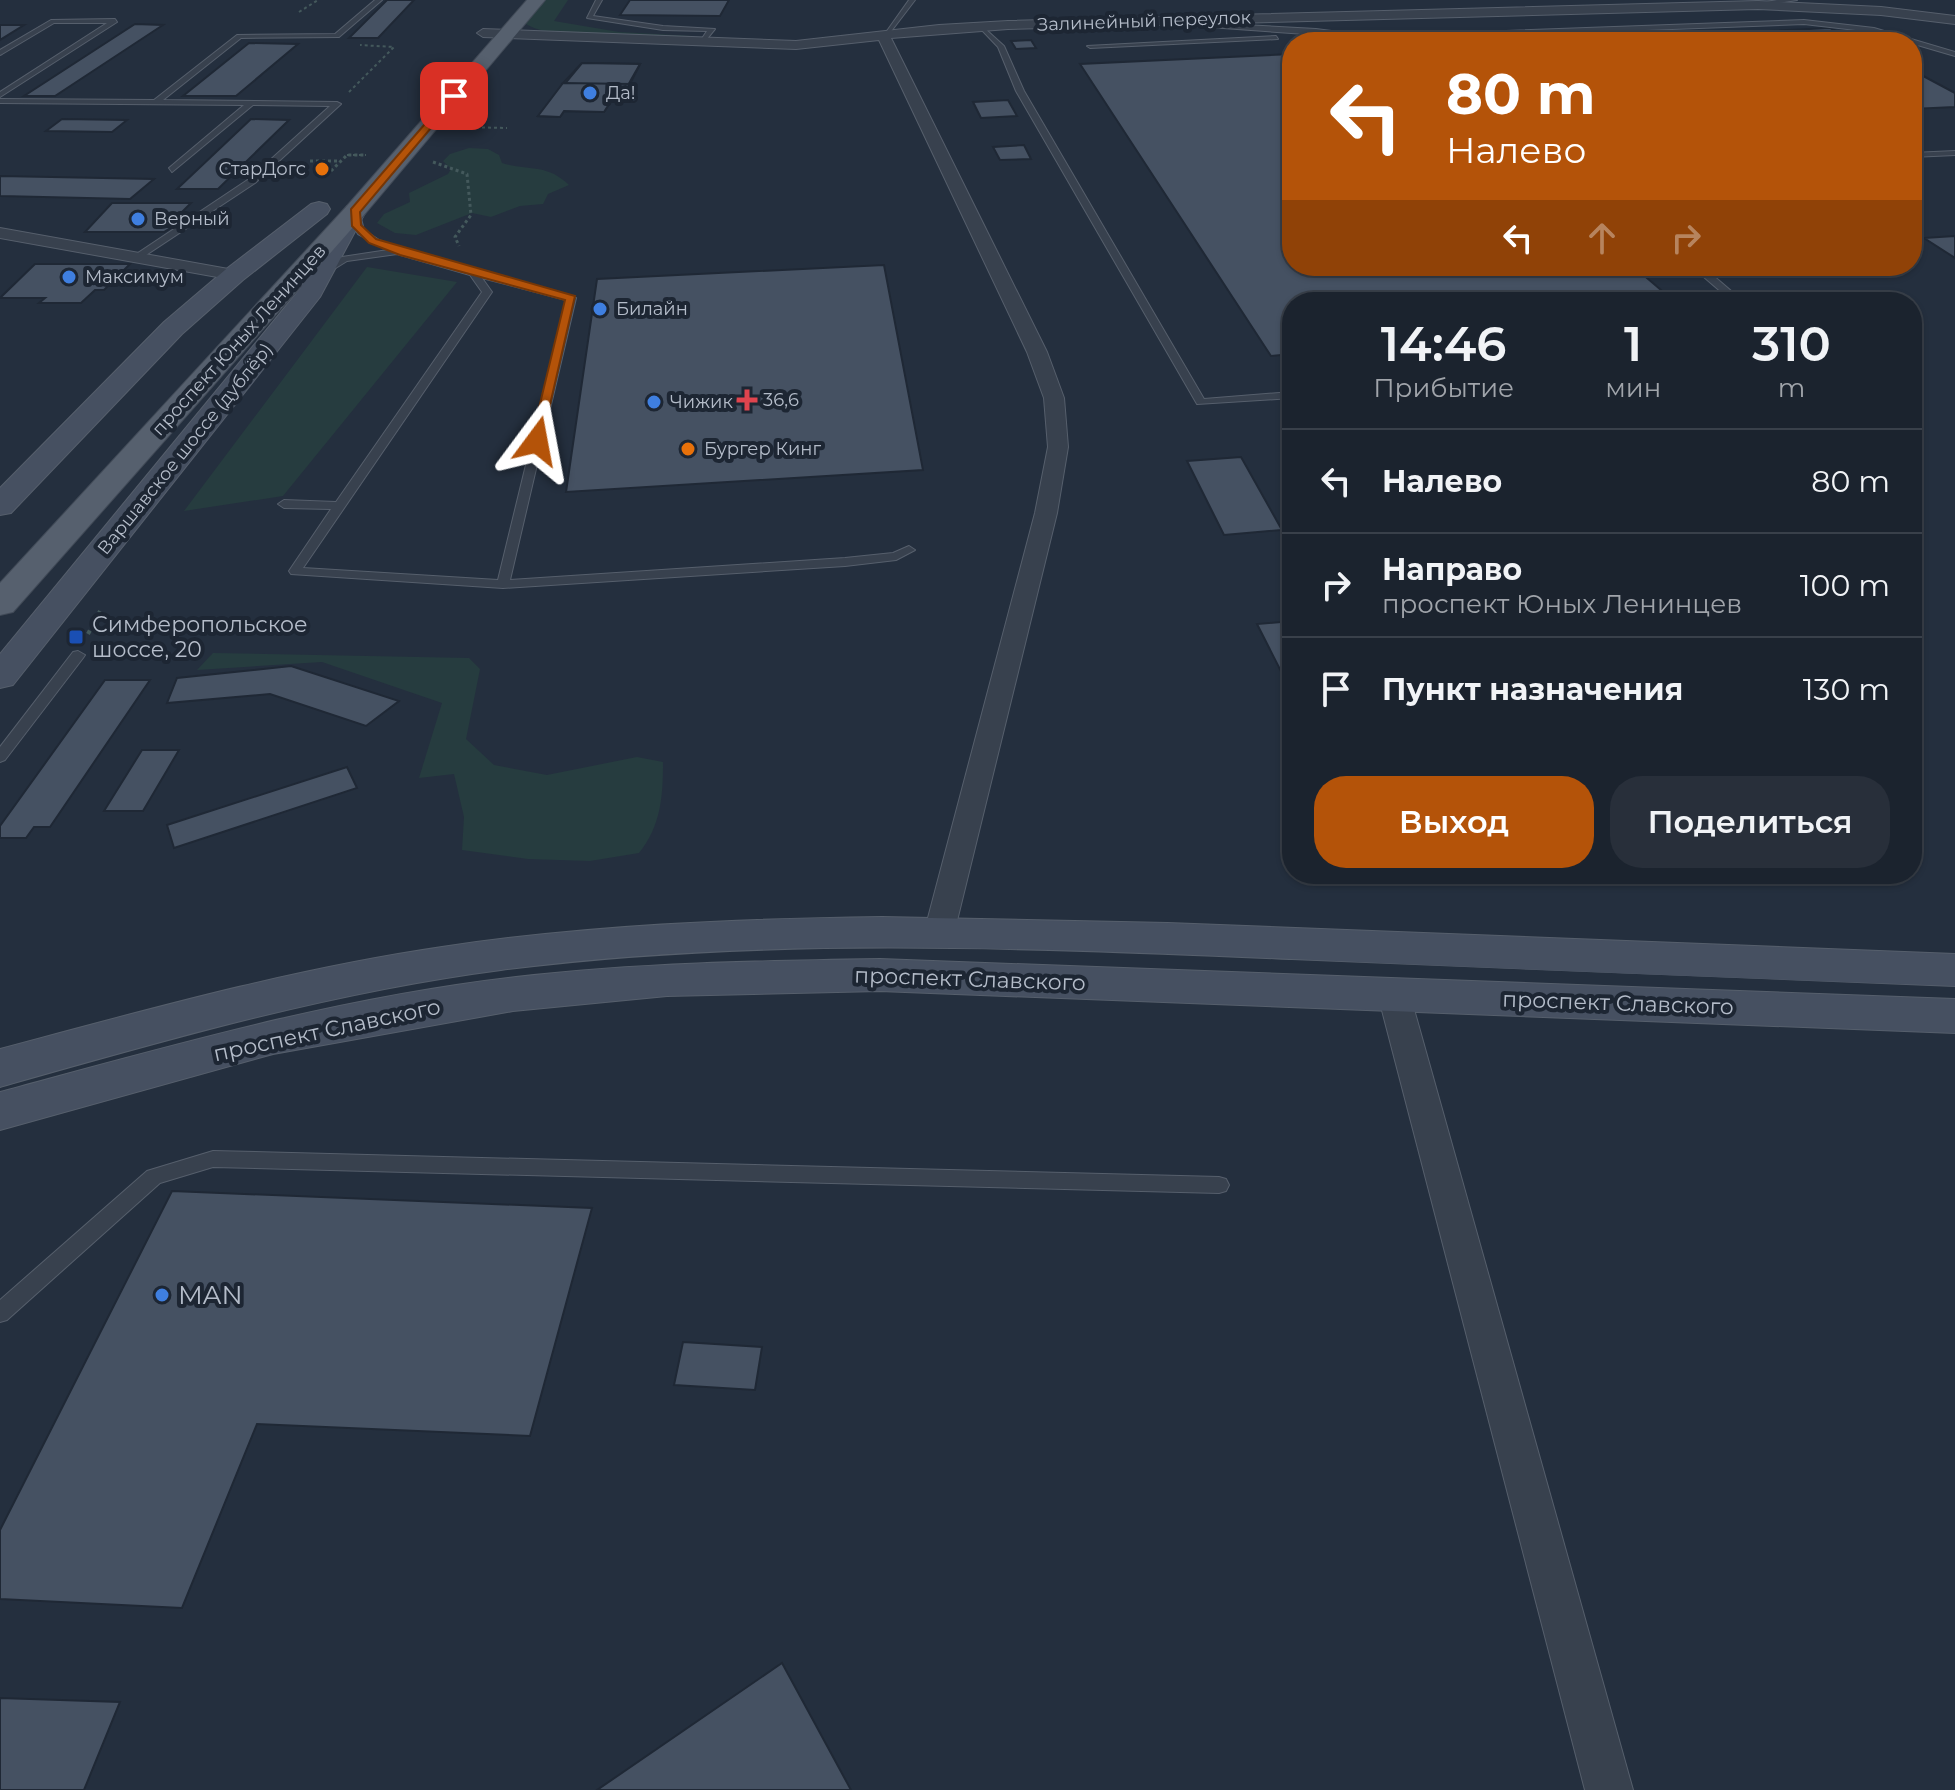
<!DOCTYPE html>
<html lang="ru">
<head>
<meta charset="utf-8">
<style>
  body { margin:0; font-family:Montserrat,sans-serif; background:#282f3a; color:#f1f3f6; height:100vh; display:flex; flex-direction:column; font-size:30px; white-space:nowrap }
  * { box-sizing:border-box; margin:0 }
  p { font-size:26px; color:#a0a4aa }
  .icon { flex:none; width:44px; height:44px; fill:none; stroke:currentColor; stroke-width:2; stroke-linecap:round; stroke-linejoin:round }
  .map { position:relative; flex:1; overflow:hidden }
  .details { position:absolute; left:1282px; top:292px; width:640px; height:592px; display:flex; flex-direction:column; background:#1b232e; border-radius:32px; box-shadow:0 2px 6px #0004,0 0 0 2px #39404a }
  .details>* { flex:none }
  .guide { position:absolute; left:1282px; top:32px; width:640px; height:244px; border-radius:32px; box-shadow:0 2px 6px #0004,0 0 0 2px #39404a; background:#b45309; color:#fff; overflow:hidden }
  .pin { position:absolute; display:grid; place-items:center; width:68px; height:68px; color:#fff; margin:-34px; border-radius:16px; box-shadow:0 4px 12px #0006 }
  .me { position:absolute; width:88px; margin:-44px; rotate:13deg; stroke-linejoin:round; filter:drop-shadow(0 0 6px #0008) }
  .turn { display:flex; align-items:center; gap:28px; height:168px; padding:0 32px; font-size:36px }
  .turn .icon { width:104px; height:104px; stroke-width:2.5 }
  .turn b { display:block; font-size:56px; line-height:68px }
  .lanes { display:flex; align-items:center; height:76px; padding:0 32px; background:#0003; justify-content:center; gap:40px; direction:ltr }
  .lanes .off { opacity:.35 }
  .eta { display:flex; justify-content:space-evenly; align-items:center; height:136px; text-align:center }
  .eta b { font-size:48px; font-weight:600; line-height:56px }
  .action { display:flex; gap:16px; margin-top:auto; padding:16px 32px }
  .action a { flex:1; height:92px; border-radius:32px; background:#b45309; color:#fff; font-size:32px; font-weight:600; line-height:92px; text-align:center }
  .action a+a { background:#282f3a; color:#f1f3f6 }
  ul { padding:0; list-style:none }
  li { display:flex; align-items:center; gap:24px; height:104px; padding:0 32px; border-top:2px solid #39404a }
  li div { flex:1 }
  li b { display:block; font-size:30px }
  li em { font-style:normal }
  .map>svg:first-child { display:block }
</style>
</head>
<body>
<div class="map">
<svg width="1955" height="1790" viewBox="0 0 1955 1790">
  <rect width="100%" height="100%" fill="#242f3e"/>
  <g fill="#263c3f">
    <path d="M543 0H568L554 21 619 32 693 36 692 39C652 38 555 43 524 23Z"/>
    <path d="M469 148 488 149 499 155 502 163C527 171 547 163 569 185L548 194 543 204 520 206 491 217 472 213 416 235 395 233 377 223 384 214 410 202 409 193 448 174 451 169 443 161 450 154Z"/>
    <polygon points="367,267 457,282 283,496 184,511"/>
    <path d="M213 653 469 658 480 669 466 739 494 765 547 775 637 757 663 762C663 796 661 826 639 853L590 861 528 859 462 850 464 817 454 774 419 778 442 703 322 662 197 670Z"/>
  </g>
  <g fill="#455162" stroke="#1f2835" stroke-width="2">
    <polygon points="387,0 414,0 378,38 349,38"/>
    <polygon points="630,0 729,0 720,16 620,15"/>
    <polygon points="135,24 163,25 55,96 24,96"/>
    <polygon points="0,25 24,25 0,40"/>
    <polygon points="1830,28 1858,42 1539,42"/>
    <polygon points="1031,40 1036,48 1016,49 1011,41"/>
    <polygon points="249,43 298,44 236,96 183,96"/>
    <polygon points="1292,54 1292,266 1633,266 1675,302 1292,302 1292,354 1271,356 1080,64"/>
    <polygon points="582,63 640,64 630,84 563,83"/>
    <polygon points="582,63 640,64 619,101 611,101 604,112 564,111 560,117 538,116"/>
    <polygon points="1912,70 1955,93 1955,107 1912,109"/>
    <polygon points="563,83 630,84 619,101 611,101 604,112 564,111 560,117 538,116"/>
    <polygon points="1008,100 1017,116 981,118 973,102"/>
    <polygon points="62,119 127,120 112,132 46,131"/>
    <polygon points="251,119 289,120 218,189 177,189"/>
    <polygon points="1024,145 1031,159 1000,160 993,147"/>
    <polygon points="0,176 154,179 130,199 0,196"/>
    <polygon points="112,203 191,203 179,215 186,215 178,223 166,223 162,227 172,227 164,232 85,232"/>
    <polygon points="1955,236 1955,258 1924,238"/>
    <polygon points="35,264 130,264 104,290 95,290 81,303 39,303 45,298 0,298"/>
    <polygon points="884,265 923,470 566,492 597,279"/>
    <polygon points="1241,457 1282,530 1224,535 1187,461"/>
    <polygon points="1292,621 1292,693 1257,624"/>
    <polygon points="291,666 399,701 366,726 270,694 167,703 177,678"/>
    <polygon points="105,680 150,680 50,827 34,827 26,838 0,838 0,826"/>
    <polygon points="142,750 179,750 143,811 104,811"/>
    <polygon points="347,767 357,788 174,848 167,825"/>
    <polygon points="172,1191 592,1208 530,1436 257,1424 182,1608 0,1599 0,1530"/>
    <polygon points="683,1342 762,1347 755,1390 674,1385"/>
    <polygon points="782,1663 851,1790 597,1790"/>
    <polygon points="0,1698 120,1702 84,1790 0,1790"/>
  </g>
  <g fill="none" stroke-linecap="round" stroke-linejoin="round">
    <defs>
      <g id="service">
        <polygon points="375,0 382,0 339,37 241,38 163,100 337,102 341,104 255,183 140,259 132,257 249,179 330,106 253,105 172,172 169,168 244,105 0,103 0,99 154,100 237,35 335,34"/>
        <polygon points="596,0 602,0 593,16 663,26 715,29 702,45 699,43 707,31 663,30 587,18"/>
        <polygon points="909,0 915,0 886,38 882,38"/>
        <polygon points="1777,0 1797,0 1759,6 1756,4"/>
        <polygon points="115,19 117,22 0,97 0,92 107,23 54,23 2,54 0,55 0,50 51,20"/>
        <polygon points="1804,20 1874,28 1955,52 1955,56 1873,32 1804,24 1454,37 1440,42 1431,42 1453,33"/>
        <polygon points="1169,21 1316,29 1417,42 1167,24"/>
        <polygon points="978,26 982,26 1004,46 1024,91 1204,399 1292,392 1292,398 1197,404 1016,91 998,47"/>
        <polygon points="1276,36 1278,39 1090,48 1087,46"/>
        <polygon points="1955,151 1955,155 1912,157 1912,153"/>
        <path d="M355 208 359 211 364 230 379 240 402 249 576 298 510 580 845 558 893 553 909 546 915 550 896 560 845 566 503 588 291 574 289 571 331 509 284 508 278 504 284 500 336 502 482 292 470 275 397 254 347 261 326 274H320V270L342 257 388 250 358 234 352 224 351 211ZM482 278 566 300 498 580 303 568 492 292Z"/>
        <polygon points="1691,266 1702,266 1744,302 1733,302"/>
        <polygon points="78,651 85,655 83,658 5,760 0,762 0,747 73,652"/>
        <polygon points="213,1151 1219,1177 1226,1179 1229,1185 1226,1191 1219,1193 213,1167 160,1183 7,1320 0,1322 0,1300 147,1171"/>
      </g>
      <g id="minor">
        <polygon points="1758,1 1881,7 1955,16 1955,24 1881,15 1758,9 1008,29 891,38 1047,352 1064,398 1068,447 1057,513 954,933 950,941 939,944 928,941 924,933 1035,513 1048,447 1044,398 1027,352 879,40 796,49 483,37 477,33 483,29 796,41 939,25 1008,21"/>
        <polygon points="0,228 234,270 243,275 234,280 0,238"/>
        <polygon points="1394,983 1405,986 1410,995 1633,1790 1585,1790 1378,995 1383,986"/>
      </g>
      <g id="secondary">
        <polygon points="319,202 327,204 330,209 327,214 243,280 182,334 11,513 0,515 0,488 164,322 225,270 311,204"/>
        <polygon points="355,204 363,206 366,211 320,297 13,685 0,688 0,654 300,289 344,211 347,206"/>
        <path d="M882 917 1168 923 1955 954V986C1734 978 1513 969 1292 959 1029 948 763 936 501 970 331 992 165 1040 0 1087V1049C146 1010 292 969 442 947 588 925 734 919 882 917Z"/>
        <path d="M880 959 1955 999V1033L880 991 667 996 513 1011 273 1054 0 1130V1092C170 1046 340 997 516 977 637 963 758 961 880 959Z"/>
      </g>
      <polygon id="primary" points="527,0 545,0 363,216 13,612 0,615 0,583 347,206"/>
    </defs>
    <use href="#service" stroke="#565f6c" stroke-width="2"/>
    <use href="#minor" stroke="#565f6c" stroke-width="2"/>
    <use href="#secondary" stroke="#565f6c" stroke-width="2"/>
    <use href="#primary" stroke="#414a57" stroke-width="2"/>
    <g stroke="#44595c" stroke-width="2" stroke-dasharray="3 3" stroke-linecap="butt">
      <polyline points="299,12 318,0"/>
      <polyline points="349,92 394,47 360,45"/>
      <polyline points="464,127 507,128"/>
      <polyline points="347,155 366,155"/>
    </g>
    <g stroke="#44595c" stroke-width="3" stroke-dasharray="3 3" stroke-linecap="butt">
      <polyline points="310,161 340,161"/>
      <polyline points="433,162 467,174 471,215 455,237 459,246"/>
      <polyline points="331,171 347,155 366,155"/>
    </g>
    <polyline stroke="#44595c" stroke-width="4" stroke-dasharray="4 4" stroke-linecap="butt" points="88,634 100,611"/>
    <use href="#service" fill="#38414e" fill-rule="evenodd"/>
    <use href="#minor" fill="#38414e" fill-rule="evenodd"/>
    <use href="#secondary" fill="#465061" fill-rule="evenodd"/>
    <use href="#primary" fill="#56606e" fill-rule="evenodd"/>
  </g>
  <polygon fill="#b45309" stroke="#753606" stroke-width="2" points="451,94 458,96 360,212 361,225 376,239 575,296 541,444 531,441 565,300 400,255 369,243 352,226 351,209"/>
  <g fill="#3f7fe0" stroke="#1d2633" stroke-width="3">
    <circle cx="590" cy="93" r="8"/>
    <circle cx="138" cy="219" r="8"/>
    <circle cx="69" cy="277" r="8"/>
    <circle cx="600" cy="309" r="8"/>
    <circle cx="654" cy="402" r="8"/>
    <circle cx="162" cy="1295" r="8"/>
  </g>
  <g fill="#e8710a" stroke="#1d2633" stroke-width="3">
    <circle cx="322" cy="169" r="8"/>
    <circle cx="688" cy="449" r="8"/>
  </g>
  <path fill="#e0444e" stroke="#1d2633" stroke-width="3" d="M743 388h8v8h8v8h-8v8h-8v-8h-8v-8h8z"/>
  <rect fill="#1a4fb4" stroke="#1d2633" stroke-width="3" x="68" y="629" width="16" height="16" rx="4"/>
  <g text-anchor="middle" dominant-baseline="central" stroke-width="8" stroke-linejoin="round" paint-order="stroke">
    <g font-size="18" fill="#b4bcc9" stroke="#1d2633">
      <text transform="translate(1144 21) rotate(-2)">Залинейный переулок</text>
      <text transform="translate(239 340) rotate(-48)">проспект Юных Ленинцев</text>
      <text transform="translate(185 449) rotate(-51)">Варшавское шоссе (дублёр)</text>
    </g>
    <g font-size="18" fill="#b4bcc9" stroke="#1d2633" text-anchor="start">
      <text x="606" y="93">Да!</text>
      <text x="306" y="169" text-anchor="end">СтарДогс</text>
      <text x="154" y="219">Верный</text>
      <text x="85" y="277">Максимум</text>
      <text x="616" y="309">Билайн</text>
      <text x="763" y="400">36,6</text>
      <text x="670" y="402">Чижик</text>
      <text x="704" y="449">Бургер Кинг</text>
    </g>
    <g font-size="22" fill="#b4bcc9" stroke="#1d2633" text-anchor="start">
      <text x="92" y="624">Симферопольское<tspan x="92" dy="25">шоссе, 20</tspan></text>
    </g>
    <g font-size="22" fill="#b4bcc9" stroke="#1d2633">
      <text transform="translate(970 979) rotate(2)">проспект Славского</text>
      <text transform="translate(1618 1003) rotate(2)">проспект Славского</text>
      <text transform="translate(327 1030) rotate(-12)">проспект Славского</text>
    </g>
    <g font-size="26" fill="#b4bcc9" stroke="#1d2633" text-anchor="start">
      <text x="178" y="1295">MAN</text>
    </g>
  </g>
</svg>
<div class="pin" style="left:454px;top:96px;background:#d93025"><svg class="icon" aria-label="arrive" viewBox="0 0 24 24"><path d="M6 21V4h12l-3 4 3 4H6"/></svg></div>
<svg class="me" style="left:537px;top:441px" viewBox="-20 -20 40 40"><path d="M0-17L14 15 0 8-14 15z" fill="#b45309" stroke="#fff" stroke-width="4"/></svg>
<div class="guide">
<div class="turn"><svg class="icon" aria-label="left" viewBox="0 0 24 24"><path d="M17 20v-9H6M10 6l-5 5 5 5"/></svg><div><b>80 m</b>Налево</div></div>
<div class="lanes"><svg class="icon" aria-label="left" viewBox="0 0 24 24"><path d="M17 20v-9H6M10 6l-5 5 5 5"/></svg><svg class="icon off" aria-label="ahead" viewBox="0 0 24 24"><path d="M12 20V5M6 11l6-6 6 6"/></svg><svg class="icon off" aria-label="right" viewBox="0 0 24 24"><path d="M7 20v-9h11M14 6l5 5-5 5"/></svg></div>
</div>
<section class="details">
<div class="eta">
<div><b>14:46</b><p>Прибытие</p></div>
<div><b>1</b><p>мин</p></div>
<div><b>310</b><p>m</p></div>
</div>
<ul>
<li><svg class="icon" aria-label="left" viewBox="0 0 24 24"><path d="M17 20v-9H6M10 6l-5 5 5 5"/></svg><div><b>Налево</b></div><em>80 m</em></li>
<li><svg class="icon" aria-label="right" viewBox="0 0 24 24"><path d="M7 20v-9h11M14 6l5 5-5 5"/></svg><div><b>Направо</b><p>проспект Юных Ленинцев</p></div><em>100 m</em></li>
<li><svg class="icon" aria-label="arrive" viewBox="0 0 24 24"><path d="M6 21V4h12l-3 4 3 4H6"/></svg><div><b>Пункт назначения</b></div><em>130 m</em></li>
</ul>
<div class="action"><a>Выход</a><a>Поделиться</a></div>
</section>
</div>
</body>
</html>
